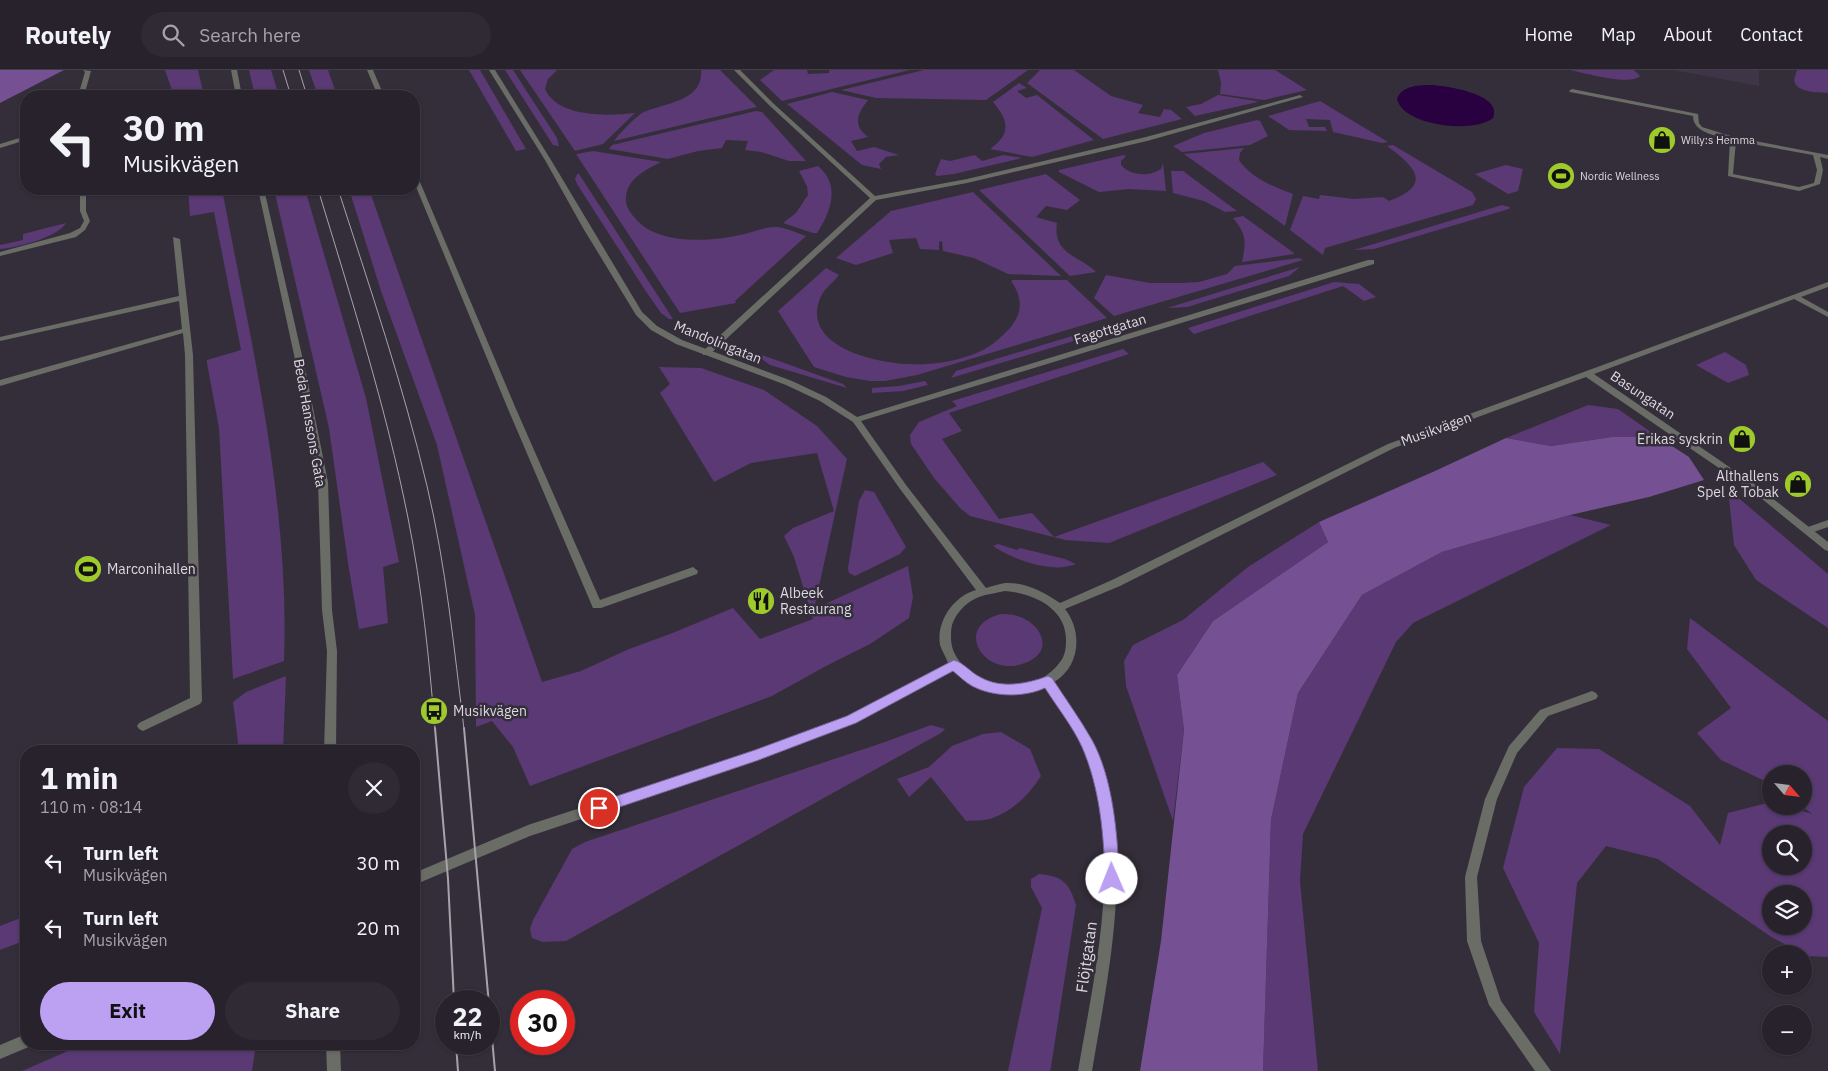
<!DOCTYPE html>
<html lang="en">
<head>
<meta charset="utf-8">
<style>
  body { margin:0; font-family:"IBM Plex Sans",sans-serif; background:#2f2a34; color:#f1f3f6; height:100vh; display:flex; flex-direction:column; font-size:19px; white-space:nowrap }
  * { box-sizing:border-box; margin:0 }
  p { font-size:16px; color:#a4a4a9 }
  .icon { flex:none; width:28px; height:28px; fill:none; stroke:currentColor; stroke-width:2; stroke-linecap:round; stroke-linejoin:round }
  .map { position:relative; flex:1; overflow:hidden }
  .panel { position:absolute; left:20px; top:675px; width:400px; height:305px; display:flex; flex-direction:column; background:#27222c; border-radius:20px; box-shadow:0 1px 4px #0004,0 0 0 1px #433f48 }
  .panel>* { flex:none }
  .guide { position:absolute; left:20px; top:20px; width:400px; height:105px; border-radius:20px; box-shadow:0 1px 4px #0004,0 0 0 1px #433f48; background:#27222c; color:#f1f3f6; overflow:hidden }
  .needle { width:32px; rotate:118deg }
  .controls { position:absolute; left:1762px; top:695px; display:grid; gap:10px }
  .controls a { display:grid; place-items:center; width:50px; height:50px; border-radius:50%; background:#27222c; box-shadow:0 1px 4px #0004,0 0 0 1px #433f48; font-size:25px }
  .speed { position:absolute; left:435px; top:920px; display:flex; gap:10px; font-size:25px; font-weight:700; text-align:center }
  .speed>* { display:grid; place-content:center; width:65px; height:65px; border-radius:50%; background:#27222c; box-shadow:0 1px 4px #0004,0 0 0 1px #433f48; line-height:1 }
  .speed small { font-size:12px; font-weight:400 }
  .speed .limit { border:8px solid #d22; background:#fff; color:#111 }
  .pin { position:absolute; display:grid; place-items:center; width:42px; height:42px; color:#fff; margin:-21px; border:2px solid #fff; border-radius:50%; box-shadow:0 1px 5px #0007 }
  .me { position:absolute; width:55px; margin:-28px; rotate:359deg; stroke-linejoin:round; filter:drop-shadow(0 0 4px #0008) }
  .turn { display:flex; align-items:center; gap:18px; height:105px; padding:0 20px; font-size:22px }
  .turn .icon { width:65px; height:65px; stroke-width:2.5 }
  .turn b { display:block; font-size:35px; line-height:42px }
  .round { display:grid; place-items:center; flex:none; width:52px; height:52px; border-radius:26px; background:#2f2a34 }
  .summary { display:flex; align-items:center; justify-content:space-between; height:85px; padding:0 20px }
  h1 { font-size:30px; font-weight:700; line-height:38px }
  .primary-button { display:flex; gap:10px; margin-top:auto; padding:10px 20px }
  .primary-button a { flex:1; height:58px; border-radius:30px; background:#bca0f2; color:#111; font-size:20px; font-weight:700; line-height:58px; text-align:center }
  .primary-button a+a { background:#2f2a34; color:#f1f3f6 }
  ul { padding:0; list-style:none }
  li { display:flex; align-items:center; gap:15px; height:65px; padding:0 20px }
  li div { flex:1 }
  li b { display:block; font-size:19px }
  li em { font-style:normal }
  header { display:flex; align-items:center; gap:30px; box-sizing:border-box; height:70px; padding:0 25px; background:#27222c; border-bottom:1px solid #433f48 }
  header strong { font-size:24px }
  nav { display:flex; gap:28px; margin-inline-start:auto; font-size:18px }
  .search { width:350px; height:45px; background:#2f2a34; display:flex; align-items:center; gap:12px; box-sizing:border-box; padding:0 18px; border-radius:28px; color:#a4a4a9; font-size:19px }
  .map>svg:first-child { display:block }
</style>
</head>
<body>
<header>
<strong>Routely</strong>
<div class="search"><svg class="icon" aria-label="search" viewBox="0 0 24 24"><circle cx="10" cy="10" r="6"/><path d="M15 15l6 6"/></svg>Search here</div>
<nav><a>Home</a><a>Map</a><a>About</a><a>Contact</a></nav>
</header>
<div class="map">
<svg width="1828" height="1001" viewBox="0 0 1828 1001">
  <rect width="100%" height="100%" fill="#342e3a"/>
  <polygon fill="#3e3546" points="1674,0 1759,0 1759,16 1673,0"/>
  <g fill="#5a3974" fill-rule="evenodd">
    <polygon points="165,0 198,0 204,26 174,26"/>
    <polygon points="249,0 271,0 279,26 255,26"/>
    <polygon points="309,0 328,0 337,26 318,26"/>
    <polygon points="469,0 480,0 526,79 516,81"/>
    <polygon points="505,0 513,0 557,68 559,76 553,75"/>
    <path d="M520 0H557L548 9 545 19C558 48 608 46 635 43L603 74 575 81Z"/>
    <path d="M701 0H720L757 37 614 71C618 65 637 45 644 42 665 33 704 31 701 0Z"/>
    <polygon points="774,0 807,0 808,4 829,3 829,0 910,0 782,31 760,10"/>
    <polygon points="924,0 1028,0 986,30 876,28 841,20"/>
    <polygon points="1040,0 1074,0 1111,26 1143,35 1138,43 1160,47 1164,39 1171,40 1182,49 1103,69 1027,13"/>
    <polygon points="1218,0 1275,0 1307,20 1264,30 1220,24 1221,13"/>
    <path d="M1570 0H1634L1640 6C1631 16 1584 3 1570 0Z"/>
    <path d="M1797 0H1828V23C1817 22 1796 23 1794 10Z"/>
    <path d="M1019 13 1027 18 1017 21 1026 28 1037 25 1094 70 1032 87 990 79C1011 64 1009 51 993 32Z"/>
    <path d="M832 22 868 30C859 42 851 54 868 67L851 71 857 81 874 77 899 85 886 87 879 94 881 99 862 95 787 34Z"/>
    <polygon points="1218,25 1256,31 1258,32 1195,46 1186,37 1201,34"/>
    <polygon points="1320,31 1388,72 1382,73 1333,62 1330,50 1306,49 1309,57 1325,57 1327,61 1289,60 1268,46"/>
    <polygon points="756,41 762,42 806,91 789,91 761,82 745,80 748,71 726,70 722,78 698,81 668,89 609,79 612,75"/>
    <polygon points="1257,50 1260,51 1268,66 1250,75 1182,82 1173,76 1204,63"/>
    <path d="M1393 75 1472 122 1476 129 1473 135 1325 178 1323 185 1290 160 1303 126 1319 129 1320 125 1354 129 1383 127 1389 131C1433 115 1416 97 1387 76Z"/>
    <path d="M1244 78 1240 83 1239 90C1252 109 1273 116 1293 124L1285 156 1184 84Z"/>
    <path d="M593 81 661 92C649 98 631 107 627 121 624 133 627 139 635 148 657 175 708 172 740 165 751 163 766 156 777 157 787 158 797 163 806 166L735 231 736 233 680 243 576 84Z"/>
    <polygon points="975,85 982,91 1003,85 1022,88 954,104 937,106 935,104 941,89 950,91"/>
    <path d="M1124 85 1126 86 1121 91V95C1131 106 1149 107 1161 99L1163 93 1166 121 1129 119 1099 122 1059 102V100Z"/>
    <polygon points="1506,95 1523,99 1518,121 1508,124 1475,104"/>
    <path d="M818 96C841 115 831 142 817 163H813L783 153 796 143 808 125 807 116 799 101Z"/>
    <polygon points="1171,101 1183,101 1237,141 1225,142 1204,131 1173,123"/>
    <polygon points="577,104 579,104 581,107 673,249 669,249 661,243 647,223 577,114 575,109"/>
    <path d="M1046 104 1080 130 1067 140 1046 136 1036 147 1057 153C1052 184 1080 186 1096 202L1070 206 979 120Z"/>
    <path d="M188 119H222C251 274 290 432 284 591L233 609 219 358 207 293V290L241 280 214 142 190 146Z"/>
    <polygon points="274,119 305,119 366,328 399,492 383,497 388,553 359,559 348,493 329,358"/>
    <polygon points="349,119 369,119 542,612 581,601 629,579 670,564 733,538 760,569 813,549 794,487 784,466 793,458 834,441 817,383 751,393 714,412 660,323 670,314 659,297 701,298 764,320 817,356 847,389 814,539 908,496 913,527 909,548 870,574 826,596 772,626 530,716 513,677 492,651 476,657 475,545 437,375 381,221"/>
    <polygon points="973,122 1061,206 1008,204 974,188 943,181 942,171 939,172 939,180 920,179 916,168 889,170 893,183 856,195 836,188 891,141"/>
    <polygon points="1502,135 1510,137 1509,139 1374,179 1354,180"/>
    <path d="M1243 146 1294 183V184L1242 192C1246 171 1247 165 1233 148Z"/>
    <path d="M66 153C59 167 16 178 0 179V175L23 170V164Z"/>
    <polygon points="1299,188 1303,190 1114,246 1094,228 1106,205 1150,213 1182,213 1199,212 1227,204 1235,196"/>
    <polygon points="1300,197 1289,206 1200,233 1188,237 1167,238"/>
    <path d="M826 198 839 205C832 214 823 219 819 231 804 277 876 293 908 294 927 295 947 293 965 287 983 282 996 273 1009 259 1023 243 1023 228 1011 211L1013 210H1067L1107 248 917 305 885 311H870L846 307 814 297 778 241Z"/>
    <polygon points="1334,212 1359,214 1376,227 1364,231 1343,216 1194,264 1188,258"/>
    <polygon points="1102,257 1087,267 951,308 956,301"/>
    <polygon points="1123,279 1129,284 949,343 962,361 942,369 999,449 1032,443 1054,467 1263,392 1277,405 1109,473 1065,470 970,446 960,438 934,408 911,374 910,365 919,352 957,336 952,331"/>
    <polygon points="1725,282 1746,295 1749,305 1728,313 1696,295"/>
    <polygon points="759,284 843,314 847,318 770,295 756,285"/>
    <polygon points="925,311 928,315 903,321 872,323 872,318 899,316"/>
    <polygon points="1588,335 1618,339 1658,367 1612,367 1551,376 1506,368"/>
    <polygon points="1728,419 1828,504 1828,558 1756,510 1734,475"/>
    <polygon points="865,420 874,422 906,477 900,484 855,506 849,503 848,498 859,431"/>
    <polygon points="1570,445 1611,455 1413,553 1396,572 1303,764 1300,811 1318,1001 1263,1001 1271,750 1298,623 1362,525 1442,482"/>
    <polygon points="1319,452 1328,472 1213,551 1177,605 1184,660 1173,751 1126,616 1124,591 1133,575 1183,550 1248,497"/>
    <path d="M998 474 1017 480 1020 478 1065 489 1076 494C1052 504 1014 490 993 476Z"/>
    <path d="M1001 544C1036 542 1061 580 1025 593 985 609 951 557 1001 544Z"/>
    <path d="M1690 548 1828 651V887L1806 886 1770 866 1658 789 1606 776 1577 813 1560 984 1534 942 1539 873 1503 798 1524 717 1557 678 1599 679 1690 736 1720 775 1728 743 1771 732V736H1785L1812 744 1802 736H1804V704H1771V714L1721 690 1697 663 1731 638 1687 579ZM1771 764H1804V796H1771ZM1771 824H1804V856H1771Z"/>
    <polygon points="286,606 283,681 236,681 238,672 233,632 246,622"/>
    <polygon points="931,655 945,659 941,663 566,871 543,872 532,868 530,859 533,850 572,779 585,772 882,673"/>
    <path d="M1001 662 1030 679 1041 706C1029 725 1012 742 990 749 982 751 973 750 966 751L931 707 909 727 897 709 929 697 952 676 983 664Z"/>
    <path d="M1039 804C1062 806 1069 812 1076 835L1051 997 1050 1001H1008L1042 838 1031 817V809Z"/>
    <polygon points="26,846 26,870 0,880 0,856"/>
    <polygon points="84,974 256,974 252,1001 22,1001"/>
  </g>
  <g fill="#755093">
    <polygon points="0,0 64,0 0,33"/>
    <polygon points="1612,367 1658,367 1689,387 1704,410 1649,427 1570,445 1442,482 1362,525 1298,623 1271,750 1263,1001 1140,1001 1161,871 1184,660 1177,605 1213,551 1328,472 1319,452 1435,401 1506,368 1551,376"/>
  </g>
  <path fill="#290140" d="M1432 15C1447 16 1503 24 1493 48 1474 64 1401 56 1397 28 1403 15 1420 15 1432 15Z"/>
  <g fill="none" stroke-linecap="round" stroke-linejoin="round">
    <g fill="#6a6c66" fill-rule="evenodd">
      <polygon points="83,0 91,1 84,26 78,26 85,2"/>
      <polygon points="367,0 373,0 384,26 378,26"/>
      <polygon points="734,0 740,0 774,34 875,126 967,109 1146,67 1300,25 1303,27 1147,71 967,113 876,130 709,285 703,285 703,281 870,128 770,36"/>
      <path d="M1572 19 1698 44 1699 53 1702 57 1734 67 1828 85V89L1820 87 1823 100 1820 114 1799 121 1728 106 1730 70C1716 65 1693 63 1693 46L1570 22 1569 21ZM1736 71 1813 85 1817 100 1814 113 1799 117 1733 104Z"/>
      <polygon points="26,66 26,70 0,78 0,74"/>
      <polygon points="414,103 417,105 516,339 600,530 693,497 698,501 697,504 601,538 593,538 508,339 414,112"/>
      <polygon points="80,119 86,119 86,141 90,151 85,160 76,167 0,186 0,182 70,163 80,158 84,151 80,141"/>
      <polygon points="173,167 180,169 193,285 202,631 200,634 143,661 139,659 137,656 139,653 190,628 185,285 183,263 0,316 0,310 182,259 179,231 0,271 0,267 179,226"/>
      <polygon points="1828,450 1828,457 1808,464 1803,460 1805,458"/>
    </g>
    <g fill="#6a6c66" fill-rule="evenodd">
      <path d="M489 0H495L551 90 642 242 657 256 682 270 792 311 826 327 857 347 1368 190H1374V194L861 351 906 415 986 518C992 516 999 514 1005 513 1025 512 1044 522 1060 533L1112 510 1388 374 1828 212V217L1801 227 1828 242V247L1794 229 1594 304 1757 416 1828 472V481L1825 480 1751 420 1586 307 1394 378 1120 516 1065 539C1083 562 1080 597 1054 612 1067 633 1085 653 1094 676 1136 781 1110 894 1092 1001H1078C1096 895 1125 779 1082 675 1073 654 1057 636 1045 617 1022 629 987 627 965 611 961 608 958 604 954 600L856 652 756 691 530 766 414 815V803L528 755 755 681 848 646 948 593C946 587 942 581 940 575 936 551 954 526 976 520L900 419 853 352 820 331 786 315 676 274 651 260 636 245 583 158 545 90ZM1005 521C1033 523 1067 538 1066 571 1066 578 1065 586 1060 592 1039 622 991 622 966 598 957 590 951 580 951 568 951 561 951 556 954 550 959 540 968 531 979 527 987 524 997 523 1005 521Z"/>
      <polygon points="1592,621 1596,623 1598,626 1596,629 1548,646 1517,683 1497,729 1477,807 1481,871 1501,931 1551,1001 1535,1001 1489,935 1467,871 1465,807 1485,729 1509,676 1540,640"/>
      <polygon points="26,964 26,974 32,974 31,976 0,989 0,975"/>
    </g>
    <g fill="#6a6c66" fill-rule="evenodd">
      <polygon points="231,0 237,0 242,26 236,26"/>
      <polygon points="258,119 264,119 306,303 328,412 332,540 337,581 336,681 324,681 327,581 322,540 318,412 298,303"/>
      <polygon points="326,974 340,974 341,1001 327,1001"/>
    </g>
    <g stroke="#a7a2ab" stroke-width="1">
      <polyline points="283,0 291,26"/>
      <polyline points="299,0 307,26"/>
      <path d="M318 119C351 228 386 337 408 448 422 518 429 588 435 659"/>
      <path d="M338 119C370 218 403 315 427 416 446 496 454 578 464 659"/>
    </g>
    <g stroke="#a7a2ab" stroke-width="2">
      <polyline points="435,658 448,809 454,931"/>
      <polyline points="464,658 495,1001"/>
      <polyline points="456,974 458,1001"/>
    </g>
  </g>
  <path fill="#bca0f2" stroke="#7a689d" d="M954 590C964 593 970 602 980 607 1001 619 1026 614 1048 606L1052 608C1065 628 1080 649 1092 670 1113 708 1118 766 1119 809L1117 814 1112 816 1107 814 1105 809C1104 766 1100 718 1082 677 1073 657 1057 637 1045 618 1023 628 993 627 972 616 965 612 959 606 953 601L856 653 756 691 599 744 594 742 592 738 594 733 599 732 755 680 847 646Z"/>
  <defs>
    <symbol id="shop-disc" viewBox="-11 -11 22 22"><circle r="9.5" fill="#9fca2c" stroke="#342e3a"/><path d="M-5-2.5h2.3a2.7 3.5 0 0 1 5.4 0H5L5.5 6h-11ZM-1.5-2.5h3a1.5 2.3 0 0 0-3 0Z" fill="#111"/></symbol>
    <symbol id="stadium-disc" viewBox="-11 -11 22 22"><circle r="9.5" fill="#9fca2c" stroke="#342e3a"/><path d="M0-5a6.5 5 0 1 0 0 10a6.5 5 0 1 0 0-10ZM-3.5-1.8h7v3.6h-7Z" fill="#111"/></symbol>
    <symbol id="restaurant-disc" viewBox="-11 -11 22 22"><circle r="9.5" fill="#9fca2c" stroke="#342e3a"/><path d="M-5-6h1v4h1v-4h1v4h1v-4h1v5L-1.5 .5V6h-2V.5L-5-1ZM5-6V6H3V1.5H1.5Q1.5-4 5-6Z" fill="#111"/></symbol>
    <symbol id="bus-disc" viewBox="-11 -11 22 22"><circle r="9.5" fill="#9fca2c" stroke="#342e3a"/><path d="M-5-6H5V4H4V6H2V4H-2V6H-4V4H-5ZM-3.5-4V0h7V-4ZM-3.5 1.2v1.5H-2V1.2ZM2 1.2v1.5H3.5V1.2Z" fill="#111"/></symbol>
  </defs>
  <g fill-rule="evenodd">
    <use href="#shop-disc" x="1646" y="54" width="32" height="32"/>
    <use href="#stadium-disc" x="1545" y="90" width="32" height="32"/>
    <use href="#shop-disc" x="1726" y="353" width="32" height="32"/>
    <use href="#shop-disc" x="1782" y="398" width="32" height="32"/>
    <use href="#stadium-disc" x="72" y="483" width="32" height="32"/>
    <use href="#restaurant-disc" x="745" y="515" width="32" height="32"/>
    <use href="#bus-disc" x="418" y="625" width="32" height="32"/>
  </g>
  <g text-anchor="middle" dominant-baseline="central" stroke-width="5" stroke-linejoin="round" paint-order="stroke">
    <g font-size="11" fill="#dcd8e0" stroke="#342e3a" text-anchor="start">
      <text x="1681" y="70">Willy:s Hemma</text>
      <text x="1580" y="106">Nordic Wellness</text>
    </g>
    <g font-size="14" fill="#dcd8e0" stroke="#342e3a">
      <text transform="translate(1110 259) rotate(-17)">Fagottgatan</text>
      <text transform="translate(718 272) rotate(22)">Mandolingatan</text>
      <text transform="translate(1643 325) rotate(34)">Basungatan</text>
      <text transform="translate(310 353) rotate(80)">Beda Hanssons Gata</text>
      <text transform="translate(1436 359) rotate(-20)">Musikvägen</text>
    </g>
    <g font-size="14" fill="#dcd8e0" stroke="#342e3a" text-anchor="start">
      <text x="1723" y="369" text-anchor="end">Erikas syskrin</text>
      <text x="1779" y="406" text-anchor="end">Althallens<tspan x="1779" dy="16">Spel &amp; Tobak</tspan></text>
      <text x="107" y="499">Marconihallen</text>
      <text x="780" y="523">Albeek<tspan x="780" dy="16">Restaurang</tspan></text>
      <text x="453" y="641">Musikvägen</text>
    </g>
    <g font-size="16" fill="#dcd8e0" stroke="#342e3a">
      <text transform="translate(1086 887) rotate(-82)">Flöjtgatan</text>
    </g>
  </g>
</svg>
<div class="controls">
<a><svg class="needle" viewBox="-14 -14 28 28"><path d="M0-13l5 13h-10z" fill="#e53935"/><path d="M0 13l5-13h-10z" fill="#a4a4a9"/></svg></a>
<a><svg class="icon" aria-label="search" viewBox="0 0 24 24"><circle cx="10" cy="10" r="6"/><path d="M15 15l6 6"/></svg></a>
<a><svg class="icon" aria-label="layers" viewBox="0 0 24 24"><path d="M12 4l9 5-9 5-9-5zM3 14l9 5 9-5"/></svg></a>
<a>+</a>
<a>−</a>
</div>
<div class="speed"><div>22<small>km/h</small></div><div class="limit">30</div></div>
<div class="pin" style="left:599px;top:738px;background:#d93025"><svg class="icon" aria-label="arrive" viewBox="0 0 24 24"><path d="M6 21V4h12l-3 4 3 4H6"/></svg></div>
<svg class="me" style="left:1112px;top:809px" viewBox="-20 -20 40 40"><circle r="19" fill="#fff"/><path d="M0-13L10 11 0 6-10 11z" fill="#bca0f2"/></svg>
<div class="guide">
<div class="turn"><svg class="icon" aria-label="left" viewBox="0 0 24 24"><path d="M17 20v-9H6M10 6l-5 5 5 5"/></svg><div><b>30 m</b>Musikvägen</div></div>
</div>
<section class="panel">
<div class="summary"><div><h1>1 min</h1><p>110 m · 08:14</p></div><a class="round"><svg class="icon" aria-label="close" viewBox="0 0 24 24"><path d="M6 6l12 12M18 6L6 18"/></svg></a></div>
<ul>
<li><svg class="icon" aria-label="left" viewBox="0 0 24 24"><path d="M17 20v-9H6M10 6l-5 5 5 5"/></svg><div><b>Turn left</b><p>Musikvägen</p></div><em>30 m</em></li>
<li><svg class="icon" aria-label="left" viewBox="0 0 24 24"><path d="M17 20v-9H6M10 6l-5 5 5 5"/></svg><div><b>Turn left</b><p>Musikvägen</p></div><em>20 m</em></li>
</ul>
<div class="primary-button"><a>Exit</a><a>Share</a></div>
</section>
</div>
</body>
</html>
